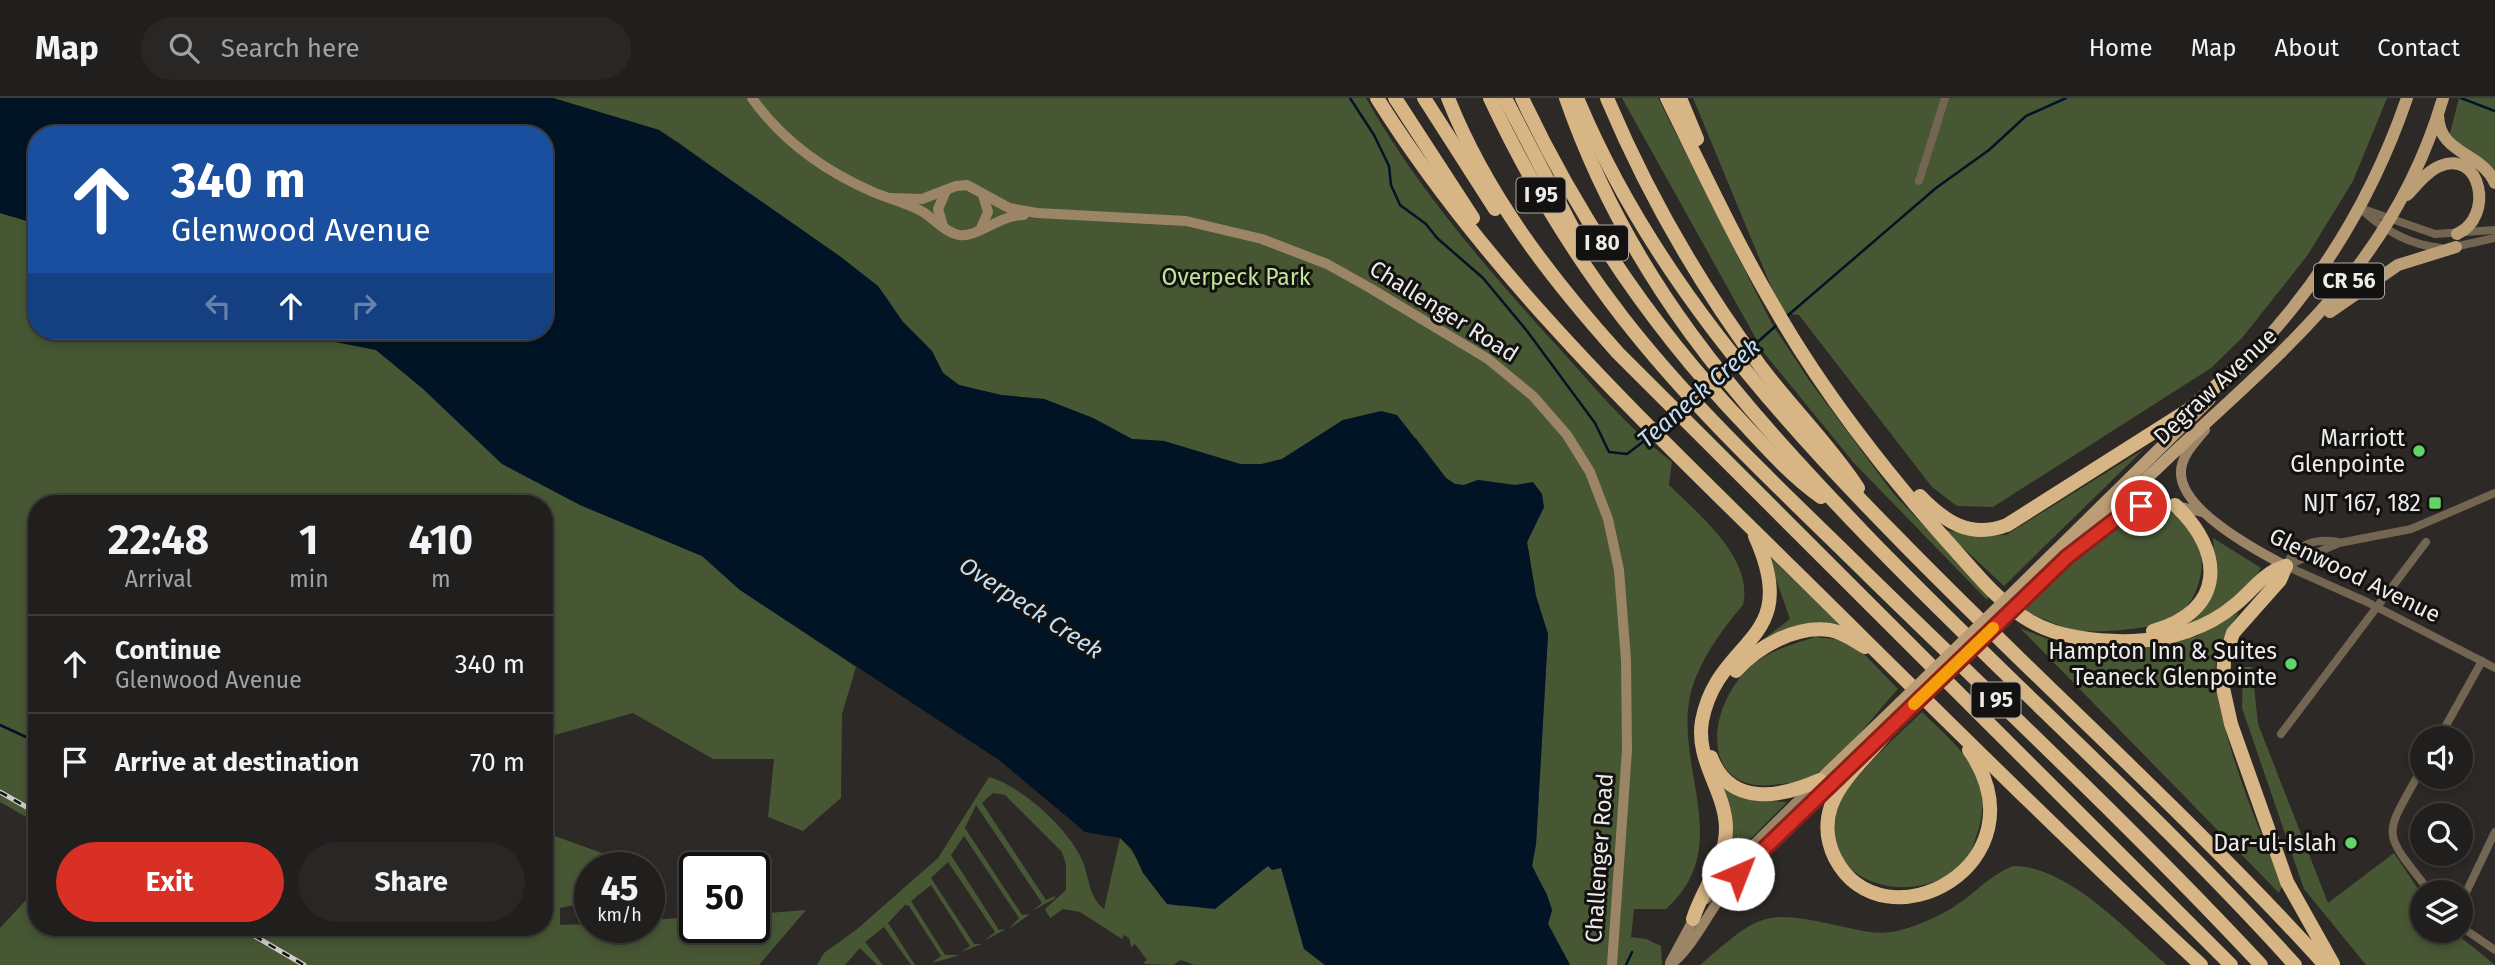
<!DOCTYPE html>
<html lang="en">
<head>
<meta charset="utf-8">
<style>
  body { margin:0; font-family:"Fira Sans",sans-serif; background:#292726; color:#f1f3f6; height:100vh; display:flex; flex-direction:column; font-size:26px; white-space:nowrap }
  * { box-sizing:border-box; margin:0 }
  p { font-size:23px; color:#a2a2a4 }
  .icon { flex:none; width:38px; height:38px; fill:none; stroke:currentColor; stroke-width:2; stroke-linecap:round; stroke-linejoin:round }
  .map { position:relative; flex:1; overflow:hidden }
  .side { position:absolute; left:28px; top:397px; width:525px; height:441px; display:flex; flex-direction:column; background:#211f1d; border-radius:28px; box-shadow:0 4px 10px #0003,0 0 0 2px #3e3d3b }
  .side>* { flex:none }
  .guide { position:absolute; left:28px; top:28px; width:525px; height:214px; border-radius:28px; box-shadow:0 4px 10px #0003,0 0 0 2px #3e3d3b; background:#1a4fa0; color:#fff; overflow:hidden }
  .controls { position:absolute; left:2410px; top:628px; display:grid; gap:14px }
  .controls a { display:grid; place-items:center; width:63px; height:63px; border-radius:50%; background:#211f1d; box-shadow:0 4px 10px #0003,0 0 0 2px #3e3d3b; font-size:35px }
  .speed { position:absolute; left:574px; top:754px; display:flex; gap:14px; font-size:35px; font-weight:700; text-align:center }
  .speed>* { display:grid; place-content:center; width:91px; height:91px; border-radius:50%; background:#211f1d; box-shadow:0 4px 10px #0003,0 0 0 2px #3e3d3b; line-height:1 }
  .speed small { font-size:18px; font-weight:400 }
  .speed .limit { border:4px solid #111; border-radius:10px; background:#fff; color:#111 }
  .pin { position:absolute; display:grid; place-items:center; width:60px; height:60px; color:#fff; margin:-30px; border:4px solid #fff; border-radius:50%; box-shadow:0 2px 7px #0007 }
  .me { position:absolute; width:77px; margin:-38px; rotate:44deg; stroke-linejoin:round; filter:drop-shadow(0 0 5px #0008) }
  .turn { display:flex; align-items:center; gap:24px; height:147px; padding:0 28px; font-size:32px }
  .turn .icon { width:91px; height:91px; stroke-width:2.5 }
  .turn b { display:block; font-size:49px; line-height:60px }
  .lanes { display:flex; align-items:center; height:66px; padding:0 28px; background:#0003; justify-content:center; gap:35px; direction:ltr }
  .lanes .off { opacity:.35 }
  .eta { display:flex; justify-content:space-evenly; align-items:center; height:119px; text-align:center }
  .eta b { font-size:42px; font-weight:700; line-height:49px }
  .button { display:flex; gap:14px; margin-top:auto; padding:14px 28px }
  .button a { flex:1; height:80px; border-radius:42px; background:#d93025; color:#fff; font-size:28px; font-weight:700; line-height:80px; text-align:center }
  .button a+a { background:#292726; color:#f1f3f6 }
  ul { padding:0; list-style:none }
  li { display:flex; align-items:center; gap:21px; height:98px; padding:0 28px; border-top:2px solid #3e3d3b }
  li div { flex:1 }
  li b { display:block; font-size:26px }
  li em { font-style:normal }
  header { display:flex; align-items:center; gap:42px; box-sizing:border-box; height:98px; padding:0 35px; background:#211f1d; border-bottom:2px solid #3e3d3b }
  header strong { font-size:33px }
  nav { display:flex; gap:38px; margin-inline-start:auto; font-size:24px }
  .search { width:490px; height:63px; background:#292726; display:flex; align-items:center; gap:18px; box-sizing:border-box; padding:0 24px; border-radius:38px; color:#a2a2a4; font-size:26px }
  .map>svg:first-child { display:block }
</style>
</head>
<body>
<header>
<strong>Map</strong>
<div class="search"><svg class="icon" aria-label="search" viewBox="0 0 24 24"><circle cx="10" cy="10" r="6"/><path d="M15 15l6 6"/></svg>Search here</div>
<nav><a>Home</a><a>Map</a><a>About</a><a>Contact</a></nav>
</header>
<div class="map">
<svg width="2495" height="867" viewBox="0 0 2495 867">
  <rect width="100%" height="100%" fill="#2c2927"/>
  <g fill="#475734">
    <path d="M553 0H1366C1418 92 1488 172 1559 250 1596 291 1628 330 1672 364L1669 387C1698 416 1754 460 1743 507 1722 531 1697 566 1690 598 1675 671 1735 750 1666 811H1634L1631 839 1646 841 1661 848 1662 867H1570L1548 826 1552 812 1547 797 1532 768 1536 746 1548 536 1536 498 1527 444 1544 409 1515 387 1478 382 1464 387 1455 386 1446 380 1416 340 1343 322 1282 361 1262 366H1240L1164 343 1132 341 1093 320 1044 301 1001 297 959 287 943 275 932 253 903 224 878 188 678 44 659 32Z"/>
    <polygon points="1622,0 1658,0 1772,226 1809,282 1893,395 1989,497 1987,502 1854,365 1764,255"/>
    <polygon points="1693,0 2387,0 2353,83 2307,158 2242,240 2211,270 1993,409 1957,408 1932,389 1799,217 1782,215"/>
    <polygon points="2459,0 2495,0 2495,74 2475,55 2449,39"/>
    <polygon points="0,115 37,126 37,233 281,233 376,252 580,407 702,458 740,492 856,569 842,616 841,700 803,733 768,719 774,661 713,661 633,615 544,640 544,406 37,406 37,725 0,704"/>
    <polygon points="2144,351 2004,488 1943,431 1973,438 2006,437"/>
    <path d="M2149 412C2155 413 2164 411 2170 414 2214 430 2209 498 2174 520 2159 531 2093 536 2074 532 2057 528 2040 519 2024 513 2060 475 2098 430 2149 412Z"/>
    <path d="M2213 440 2261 470C2245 496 2211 527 2179 528L2215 473Z"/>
    <polygon points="1767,456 1844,531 1819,526 1748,553 1790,521"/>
    <path d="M2239 514C2232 527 2221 542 2217 557 2206 603 2261 741 2283 786L2279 795 2020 530 2068 549H2136L2197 538Z"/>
    <path d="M1815 539 1843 542 1865 557 1898 591C1871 620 1843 663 1807 681 1799 685 1788 685 1780 686 1703 699 1704 619 1744 575 1763 554 1790 547 1815 539Z"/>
    <polygon points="2243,569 2252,569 2258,626 2328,805 2394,755 2422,797 2422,833 2453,833 2495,867 2366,867 2304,791 2242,610"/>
    <path d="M1922 614C1942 634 1966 653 1978 679 1985 696 1983 719 1977 736 1974 744 1972 755 1967 761 1920 816 1812 786 1837 709 1844 686 1903 632 1922 614Z"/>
    <polygon points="1714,678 1758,702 1787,704 1719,773 1730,740"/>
    <path d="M989 679C1020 687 1069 731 1082 762 1090 780 1088 798 1104 811L1120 740C1141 759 1148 785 1168 806L1181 808 1268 768 1282 770 1304 850 1325 867H1194L1181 862 1173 867 1146 866 1143 865 1147 862 1135 846 1131 849 1129 840 1124 837 1122 841 1080 814 1063 811 1050 820 1045 811 1066 792V767L1062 754 1005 697 993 695 982 705 1046 802 1055 798 1054 801 1032 813 1042 805 976 707 965 730 1022 817 1030 816 1009 831 1019 820 964 738 951 757 999 832 1006 831 984 843 995 834 948 764 931 780 974 846H982L961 854 970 848 931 787 911 803 945 857H960L932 865 941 858 909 808 905 807 888 825 915 867H911L884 829 865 844 883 867H877L860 850 845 867H817L824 855 856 832 938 760Z"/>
    <polygon points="544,722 549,736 616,760 620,770 590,770 590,804 560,810 560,827 590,826 590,830 649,830 649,822 695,819 695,830 754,830 754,816 806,812 759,867 0,867 0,830 37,790 37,830 544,830"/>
    <path d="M2013 768C2067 767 2127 833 2167 867H1700C1762 814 1763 811 1844 829 1863 833 1878 837 1897 833 1922 827 1949 814 1969 798 1984 786 1995 775 2013 768Z"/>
  </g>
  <polygon fill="#001425" points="0,0 553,0 659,32 841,159 878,188 903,224 932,253 943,275 959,287 1001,297 1044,301 1093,320 1132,341 1164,343 1240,366 1262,366 1282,361 1343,322 1381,313 1397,317 1446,380 1455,386 1464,387 1478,382 1515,387 1533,384 1542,396 1544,409 1527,444 1536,498 1548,536 1536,746 1532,768 1547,797 1552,812 1548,826 1570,867 1325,867 1304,851 1281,770 1272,772 1268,768 1215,811 1167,806 1143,775 1132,751 1120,740 1085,734 999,662 740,492 702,458 580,407 502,366 423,291 376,252 281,233 544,233 544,37 37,37 37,126 0,115"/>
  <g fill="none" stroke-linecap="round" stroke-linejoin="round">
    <g stroke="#001425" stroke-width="2.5">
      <polyline points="1350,0 1374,37 1389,68 1391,87 1400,107 1426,126 1437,140 1483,180 1527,233 1595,325 1609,354 1627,356 1652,337"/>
      <polyline points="2461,0 2495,13"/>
      <polyline points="1786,219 1936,90 1989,52 2026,18 2066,0"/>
      <polyline points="1752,249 1778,226"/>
      <polyline points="1660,330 1673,318"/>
      <polyline points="0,627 37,644"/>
      <polyline points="1626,867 1632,854"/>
    </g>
    <g stroke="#726551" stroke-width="8">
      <polyline points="1919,83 1945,0"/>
      <path d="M2360 110C2382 131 2410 147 2441 150"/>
      <polyline points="2360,110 2435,136 2495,132"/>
      <polyline points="2454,149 2495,140"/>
      <polyline points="2286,468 2367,504 2495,570"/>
      <polyline points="2286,468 2339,445 2411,431 2495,395"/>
      <path d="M2286 468C2295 446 2316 440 2338 444"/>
      <polyline points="2281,636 2426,444"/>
      <polyline points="2439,640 2482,563"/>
      <path d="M2422 670C2383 741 2380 730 2430 794"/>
      <polyline points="2460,807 2495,734"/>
      <polyline points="2460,828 2495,852"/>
    </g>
    <g stroke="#9b8566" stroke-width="10">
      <path d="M752 0C783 44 825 73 873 94 889 101 908 105 923 114 934 121 946 135 959 137 977 140 999 117 1024 117"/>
      <polyline points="890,100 922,101 956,88 967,87 1009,110 1037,115 1186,123 1262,141 1327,166 1370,190 1488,261 1533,298 1567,337 1590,374 1608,421 1619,472 1626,562 1627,652 1612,867"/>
      <polyline points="943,128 938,111 946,93"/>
      <polyline points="981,130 988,114 983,97"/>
      <path d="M2205 332C2195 344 2181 358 2181 374 2180 412 2257 453 2286 468"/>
      <path d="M2093 439C2134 407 2150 400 2202 414"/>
      <polyline points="1706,801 1742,758 1815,686"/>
      <polyline points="1670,865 1697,815"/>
      <path d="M1670 867C1694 849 1711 809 1731 785 1769 740 1814 700 1857 659"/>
    </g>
    <g stroke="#bb9e75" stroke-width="12">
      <path d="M2438 17C2439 57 2481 53 2495 85"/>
      <path d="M2407 97C2417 87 2427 73 2440 68 2481 51 2495 119 2457 136"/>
      <polyline points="2330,214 2398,167 2456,149"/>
      <path d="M2249 260C2321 185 2373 99 2407 0"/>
      <polyline points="2018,490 2210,301"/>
      <path d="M2026 498C2078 448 2129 396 2182 347 2297 241 2397 157 2443 0"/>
      <polyline points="1892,628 1908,613"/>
      <polyline points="1820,682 1900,605"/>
    </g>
    <g stroke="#d7b584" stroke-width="14">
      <path d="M1377 0C1489 179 1646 326 1795 473 1929 605 2063 739 2201 867"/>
      <polyline points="1395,0 1473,120"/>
      <polyline points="1424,0 1495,111"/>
      <path d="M1448 0C1486 96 1549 178 1618 255L2231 867"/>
      <path d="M1490 0C1526 77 1571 153 1623 220 1697 315 1785 395 1870 479 2001 607 2136 733 2261 867"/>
      <polyline points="1505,0 1585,154"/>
      <path d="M1522 0C1579 121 1655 233 1747 329 1770 354 1793 379 1821 399"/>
      <path d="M1566 0C1629 181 1735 300 1865 436 2006 582 2159 716 2295 867"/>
      <path d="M1577 0C1648 170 1767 307 1895 437 2036 582 2189 717 2325 867"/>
      <path d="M1607 0C1647 95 1699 186 1761 269 1792 310 1830 347 1858 390"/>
      <path d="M1667 0C1702 71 1736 144 1776 212 1821 291 1886 375 1946 442 1971 469 1998 505 2030 523 2059 540 2100 544 2133 543 2170 542 2208 530 2236 506 2253 492 2264 474 2286 468"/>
      <polyline points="1680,0 1697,41"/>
      <path d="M1920 398C1945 424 1970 441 2007 427L2190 311 2254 255"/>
      <polyline points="2286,468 2280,482 2233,535 2224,563 2223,590 2231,626 2287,784 2333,866"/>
      <path d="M2153 533C2226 513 2225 453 2175 407"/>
      <path d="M1736 573C1757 549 1796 527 1830 532 1843 534 1853 542 1865 549"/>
      <path d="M1892 628C1873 654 1842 678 1831 708 1825 726 1827 744 1835 760 1883 853 2048 766 1969 652"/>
      <path d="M1711 659C1730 710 1782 699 1820 682"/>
      <path d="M1693 821C1702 792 1726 762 1726 731 1726 693 1695 663 1702 623 1718 538 1804 546 1755 438"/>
    </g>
    <defs>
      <g id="rail">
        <polyline points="0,694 37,715"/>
        <polyline points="241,830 304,867"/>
      </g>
    </defs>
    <use href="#rail" stroke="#cecdcb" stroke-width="5"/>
    <use href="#rail" stroke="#131211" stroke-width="2.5" stroke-dasharray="8" stroke-linecap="butt"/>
    <g stroke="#bb9e75" stroke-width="12">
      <polyline points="1900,605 2018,490"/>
      <polyline points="1908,613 2026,498"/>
    </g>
  </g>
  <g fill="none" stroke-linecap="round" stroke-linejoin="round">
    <defs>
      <polyline id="route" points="1738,776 2067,459 2120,418 2141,408"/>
    </defs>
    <use href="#route" stroke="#8d1f18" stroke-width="18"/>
    <use href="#route" stroke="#d93025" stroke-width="12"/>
    <polyline stroke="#f59e0b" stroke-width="12" points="1914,606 1993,530"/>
  </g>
  <g fill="#62d469" stroke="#131211" stroke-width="2.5">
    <circle cx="2419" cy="353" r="7"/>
    <rect x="2428" y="398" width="14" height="14" rx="3.5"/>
    <circle cx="2291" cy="566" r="7"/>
    <circle cx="2351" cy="745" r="7"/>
  </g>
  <g text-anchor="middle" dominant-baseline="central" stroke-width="6" stroke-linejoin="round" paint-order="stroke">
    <g fill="#131211" stroke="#acaba9" stroke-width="2">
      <rect x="1516.5" y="79.5" width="49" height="35" rx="5"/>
      <rect x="1576" y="127.5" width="52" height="35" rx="5"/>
      <rect x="2314" y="165.5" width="70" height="35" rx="5"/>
      <rect x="1971.5" y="584.5" width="49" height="35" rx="5"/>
    </g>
    <g font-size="21" font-weight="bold" fill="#edecea">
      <text x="1541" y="97">I 95</text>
      <text x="1602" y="145">I 80</text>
      <text x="2349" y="183">CR 56</text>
      <text x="1996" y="602">I 95</text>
    </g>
    <g font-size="23" fill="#c0e499" stroke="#131211">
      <text x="1236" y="179">Overpeck Park</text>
    </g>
    <g font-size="23" fill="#edecea" stroke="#131211">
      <text transform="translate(1444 213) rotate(32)">Challenger Road</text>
      <text transform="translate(2215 288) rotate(-43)">Degraw Avenue</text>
      <text transform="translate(2355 477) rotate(26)">Glenwood Avenue</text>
      <text transform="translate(1599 760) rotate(-86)">Challenger Road</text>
    </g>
    <g font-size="23" fill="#edecea" stroke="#131211" text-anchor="end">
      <text x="2405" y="340">Marriott<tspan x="2405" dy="26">Glenpointe</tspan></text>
      <text x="2421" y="405">NJT 167, 182</text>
      <text x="2277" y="553">Hampton Inn &amp; Suites<tspan x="2277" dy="26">Teaneck Glenpointe</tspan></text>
      <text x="2337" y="745">Dar-ul-Islah</text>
    </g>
    <g font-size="24" font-style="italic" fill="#c2def4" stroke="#131211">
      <text transform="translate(1699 295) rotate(-41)">Teaneck Creek</text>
      <text transform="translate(1031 510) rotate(33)">Overpeck Creek</text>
    </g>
  </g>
</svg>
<div class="controls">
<a><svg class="icon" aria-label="sound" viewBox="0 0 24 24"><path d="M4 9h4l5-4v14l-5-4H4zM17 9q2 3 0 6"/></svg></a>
<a><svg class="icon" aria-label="search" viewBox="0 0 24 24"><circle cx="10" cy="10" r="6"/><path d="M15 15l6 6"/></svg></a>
<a><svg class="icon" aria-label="layers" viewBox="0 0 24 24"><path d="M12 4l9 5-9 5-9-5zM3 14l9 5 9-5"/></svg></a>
</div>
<div class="speed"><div>45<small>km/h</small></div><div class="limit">50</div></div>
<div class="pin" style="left:2141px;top:408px;background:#d93025"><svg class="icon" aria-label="arrive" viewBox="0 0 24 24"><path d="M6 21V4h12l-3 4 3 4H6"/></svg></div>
<svg class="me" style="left:1738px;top:776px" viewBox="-20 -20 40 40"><circle r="19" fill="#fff"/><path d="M0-13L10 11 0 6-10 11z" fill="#d93025"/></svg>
<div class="guide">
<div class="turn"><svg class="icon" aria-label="ahead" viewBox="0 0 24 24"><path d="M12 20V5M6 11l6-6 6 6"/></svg><div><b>340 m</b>Glenwood Avenue</div></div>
<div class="lanes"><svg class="icon off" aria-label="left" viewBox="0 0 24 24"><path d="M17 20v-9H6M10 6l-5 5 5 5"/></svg><svg class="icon" aria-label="ahead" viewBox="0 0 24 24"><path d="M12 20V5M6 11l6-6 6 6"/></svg><svg class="icon off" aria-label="right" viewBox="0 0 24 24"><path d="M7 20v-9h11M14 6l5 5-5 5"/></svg></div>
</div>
<section class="side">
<div class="eta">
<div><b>22:48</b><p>Arrival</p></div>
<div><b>1</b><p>min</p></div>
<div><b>410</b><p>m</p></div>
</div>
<ul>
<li><svg class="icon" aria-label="ahead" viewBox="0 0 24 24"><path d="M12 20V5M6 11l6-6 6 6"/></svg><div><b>Continue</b><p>Glenwood Avenue</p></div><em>340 m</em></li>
<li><svg class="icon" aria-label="arrive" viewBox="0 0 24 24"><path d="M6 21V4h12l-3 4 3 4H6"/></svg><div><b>Arrive at destination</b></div><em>70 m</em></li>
</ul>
<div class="button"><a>Exit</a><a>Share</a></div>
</section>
</div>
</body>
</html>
